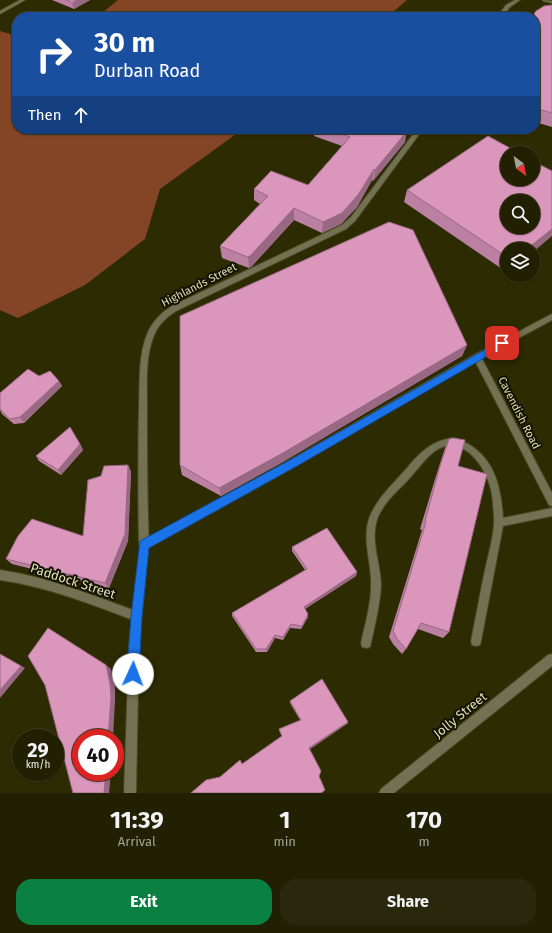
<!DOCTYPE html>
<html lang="en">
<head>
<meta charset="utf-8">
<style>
  body { margin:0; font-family:"Fira Sans",sans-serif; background:#2a280c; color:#f1f3f6; height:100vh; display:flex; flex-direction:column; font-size:15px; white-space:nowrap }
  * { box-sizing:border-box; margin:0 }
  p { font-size:13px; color:#a2a399 }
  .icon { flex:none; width:22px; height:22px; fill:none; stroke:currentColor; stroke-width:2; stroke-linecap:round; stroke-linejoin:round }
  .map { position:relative; height:793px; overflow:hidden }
  .sheet { display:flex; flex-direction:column; background:#222002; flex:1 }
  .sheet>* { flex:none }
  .guide { position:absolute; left:12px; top:12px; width:528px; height:122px; border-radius:16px; box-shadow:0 1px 3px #0004,0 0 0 1px #3f3e24; background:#1a4fa0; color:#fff; overflow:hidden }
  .needle { width:26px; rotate:148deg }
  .tools { position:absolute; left:500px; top:146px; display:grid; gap:8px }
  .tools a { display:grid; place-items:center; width:40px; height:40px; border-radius:50%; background:#222002; box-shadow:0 1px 3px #0004,0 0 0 1px #3f3e24; font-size:20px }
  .speed { position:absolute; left:12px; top:729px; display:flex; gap:8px; font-size:20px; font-weight:700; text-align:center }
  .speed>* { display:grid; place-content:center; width:52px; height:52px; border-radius:50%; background:#222002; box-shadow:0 1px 3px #0004,0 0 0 1px #3f3e24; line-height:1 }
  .speed small { font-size:10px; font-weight:400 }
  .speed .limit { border:6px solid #d22; background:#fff; color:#111 }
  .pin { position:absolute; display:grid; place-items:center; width:34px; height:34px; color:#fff; margin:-17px; border-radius:8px; box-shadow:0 2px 6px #0006 }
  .me { position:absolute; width:44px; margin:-22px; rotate:2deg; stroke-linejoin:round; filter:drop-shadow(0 0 3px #0008) }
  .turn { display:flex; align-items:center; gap:14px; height:84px; padding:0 16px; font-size:18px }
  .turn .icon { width:52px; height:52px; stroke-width:2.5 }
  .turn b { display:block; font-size:28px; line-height:34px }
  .then { display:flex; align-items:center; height:38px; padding:0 16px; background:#0003; gap:8px; font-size:15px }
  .eta { display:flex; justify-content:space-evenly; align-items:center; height:68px; text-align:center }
  .eta b { font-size:24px; font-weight:700; line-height:28px }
  .action { display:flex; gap:8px; margin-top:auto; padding:8px 16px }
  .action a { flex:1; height:46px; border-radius:16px; background:#0b8043; color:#fff; font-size:16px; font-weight:700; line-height:46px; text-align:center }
  .action a+a { background:#2a280c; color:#f1f3f6 }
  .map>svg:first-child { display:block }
</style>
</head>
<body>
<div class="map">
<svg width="552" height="793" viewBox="0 0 552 793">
  <rect width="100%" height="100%" fill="#2d2b02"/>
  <g fill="#834526">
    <polygon points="118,0 407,0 387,17 97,17"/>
    <polygon points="0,31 17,36 17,129 243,129 160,189 145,239 85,285 18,318 0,310"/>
  </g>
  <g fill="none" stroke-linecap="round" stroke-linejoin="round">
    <defs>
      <g id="service">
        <path d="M455 438C492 451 501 482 503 518L552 508V516L503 526 481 641 480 645 476 646 472 645 471 641C476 617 480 593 485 570 488 556 494 535 494 522 494 513 493 503 492 495 489 472 466 434 438 449 425 457 417 471 406 482 396 492 384 503 378 517 369 540 381 563 381 586 380 605 375 624 371 643L370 647 366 648 362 647 361 643C365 624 371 605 371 586 372 562 361 539 370 516 378 497 394 483 407 468 420 452 434 439 455 438Z"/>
        <path d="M0 570C48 577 91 595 136 611L139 613 141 616 139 619 136 621C91 604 48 587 0 580Z"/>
      </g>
      <g id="minor">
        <polygon points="20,0 25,0 0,14 0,11"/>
        <polygon points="515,0 520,0 510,7 502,17 497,17 506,5"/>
        <polygon points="543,0 552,1 552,3 543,1"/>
        <path d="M417 129H423L355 221 346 229 178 310C169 315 161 322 156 331 145 353 147 380 147 404 147 451 147 498 149 545L147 548 144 549 141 548 139 545C138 498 138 451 139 404 140 380 138 355 148 332 153 321 162 312 172 306L342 225 351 217Z"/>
        <polygon points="477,354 480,355 552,493 552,506 549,505 473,357"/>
        <polygon points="552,654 552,666 394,793 379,793 381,789 548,655"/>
      </g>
      <polygon id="tertiary" points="552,314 552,320 480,359 296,466 148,548 139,644 136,793 124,793 129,644 141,542 290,460 474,355"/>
    </defs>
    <use href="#service" stroke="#49481f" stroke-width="2"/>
    <use href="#minor" stroke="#49481f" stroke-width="2"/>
    <use href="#tertiary" stroke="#49481f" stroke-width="2"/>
    <use href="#service" fill="#727154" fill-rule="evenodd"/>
    <use href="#minor" fill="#727154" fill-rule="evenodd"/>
    <use href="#tertiary" fill="#727154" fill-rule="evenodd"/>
  </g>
  <g fill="#bc81a2">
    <polygon points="52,0 90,0 74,9"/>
    <polygon points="552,5 552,127 535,122 535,17"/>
    <polygon points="315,129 401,129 405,142 373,181 372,180 357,207 341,224 322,233 294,220 252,266 249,268 222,258 220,246 260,204 254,200 254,189 308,185 342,146 314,136"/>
    <polygon points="407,190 507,249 507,271 505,271 404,202"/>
    <polygon points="467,345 462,356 281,463 221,496 182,475 180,465"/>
    <polygon points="39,376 59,381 62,386 24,423 14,424 2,414 0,410 0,393"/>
    <polygon points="449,439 458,466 449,632 443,638 418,629 406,649 402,654 393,644 389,637 422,530 420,529 436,476 445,448"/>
    <polygon points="80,444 83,450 61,475 39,461 36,456"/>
    <polygon points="128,465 131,472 128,541 109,588 12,564 6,559 83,536 101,476"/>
    <polygon points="292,547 357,572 356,576 305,609 308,617 301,629 290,628 283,640 275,638 267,652 256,652 232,616 232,613 305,570 292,551"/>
    <polygon points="290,701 348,722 347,724 220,777 240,760 242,764 282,736 279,730 279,729 300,720 290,703"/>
  </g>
  <g fill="#996984">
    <polygon points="77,0 90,0 74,9 72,3"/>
    <polygon points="407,131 405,142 373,181 375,170"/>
    <polygon points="374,169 372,180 357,207 341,224 322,233 323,222"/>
    <polygon points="294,208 294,220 252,266 249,268 248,257"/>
    <polygon points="552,229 552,236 533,252 533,249 527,249"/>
    <polygon points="467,345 462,356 281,463 221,496 219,488"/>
    <polygon points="59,381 62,386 24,423 20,417"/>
    <polygon points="80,444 83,450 61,475 58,470"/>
    <polygon points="128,465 131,472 128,541 109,588 105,583"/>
    <polygon points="357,572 356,576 303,610 304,607"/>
    <polygon points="308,614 308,617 301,629 302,626"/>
    <polygon points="291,624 290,628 283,640 283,637"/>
    <polygon points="275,635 275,638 267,652 266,649"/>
    <polygon points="0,654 25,668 0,698"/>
    <polygon points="106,665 111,669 115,685 115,700 113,738 108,738"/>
    <polygon points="348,722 347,724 309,750 309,748"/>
    <polygon points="106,772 111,772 109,793 104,793"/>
  </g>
  <g fill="#db96bc" stroke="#996984" fill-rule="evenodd">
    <polygon points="66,0 77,0 72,3"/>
    <polygon points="552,5 552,113 535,108 535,17 532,17 536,11 544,6"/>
    <polygon points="327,129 401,129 407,131 375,170 374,169 358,195 342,213 323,222 294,208 251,255 248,257 220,246 268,196 254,189 271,171 308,185 350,137"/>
    <path d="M488 136 519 153H507V179H533V161L552 171V229L527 249H507V257L407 190ZM507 201H533V227H507Z"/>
    <polygon points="389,222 413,230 467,345 281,454 219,488 180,465 180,316"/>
    <polygon points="28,369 39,376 50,371 59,381 20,417 10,419 0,409 0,393"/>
    <polygon points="70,427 80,444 58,470 36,456"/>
    <polygon points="453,438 465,440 458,466 487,474 449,632 421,623 406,649 397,639 393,631 426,522 425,521 440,466 449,439"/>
    <polygon points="128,465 125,534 105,583 6,559 18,536 32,519 83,536 88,480 101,476 104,466"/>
    <polygon points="327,528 357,572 304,607 308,614 302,626 291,624 283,637 275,635 266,649 256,649 232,613 307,569 292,547"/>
    <polygon points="48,628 106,665 110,682 111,697 108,738 81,738 81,772 106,772 104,793 73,793 45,685 28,656"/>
    <polygon points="0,654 21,666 0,690"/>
    <polygon points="322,679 348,722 309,748 321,771 319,776 325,790 321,793 191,793 206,780 220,777 240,760 242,764 282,736 279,729 301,720 290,701"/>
  </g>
  <polygon fill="#1a73e8" stroke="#114b97" points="502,340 507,343 505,346 297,466 149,548 142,616 139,674 137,678 133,680 129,678 127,674 131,616 140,541 290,460"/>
  <g text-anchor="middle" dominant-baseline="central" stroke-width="4" stroke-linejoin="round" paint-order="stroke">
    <g font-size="11" fill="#dfdeb9" stroke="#151300">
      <text transform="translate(199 285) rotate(-27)">Highlands Street</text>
      <text transform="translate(519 413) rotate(63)">Cavendish Road</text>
    </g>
    <g font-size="13" fill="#dfdeb9" stroke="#151300">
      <text transform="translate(73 581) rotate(18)">Paddock Street</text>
      <text transform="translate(460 715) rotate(-39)">Jolly Street</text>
    </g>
  </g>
</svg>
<div class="tools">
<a><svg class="needle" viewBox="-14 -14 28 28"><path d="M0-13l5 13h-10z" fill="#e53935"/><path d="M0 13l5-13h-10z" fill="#a2a399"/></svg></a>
<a><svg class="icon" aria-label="search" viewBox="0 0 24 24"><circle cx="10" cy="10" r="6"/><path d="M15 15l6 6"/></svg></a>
<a><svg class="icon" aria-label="layers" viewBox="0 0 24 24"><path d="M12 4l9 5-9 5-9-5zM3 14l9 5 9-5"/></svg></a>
</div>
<div class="speed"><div>29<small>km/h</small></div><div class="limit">40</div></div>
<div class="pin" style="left:502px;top:343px;background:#d93025"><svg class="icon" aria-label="arrive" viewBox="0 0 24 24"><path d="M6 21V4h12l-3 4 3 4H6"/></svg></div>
<svg class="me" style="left:133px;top:674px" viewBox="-20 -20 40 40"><circle r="19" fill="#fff"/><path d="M0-13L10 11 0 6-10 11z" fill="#1a73e8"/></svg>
<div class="guide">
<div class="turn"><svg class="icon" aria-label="right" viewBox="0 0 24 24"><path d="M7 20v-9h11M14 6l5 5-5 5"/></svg><div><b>30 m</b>Durban Road</div></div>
<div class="then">Then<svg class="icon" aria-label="ahead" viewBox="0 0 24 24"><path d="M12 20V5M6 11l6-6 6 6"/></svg></div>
</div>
</div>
<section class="sheet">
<div class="eta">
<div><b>11:39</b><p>Arrival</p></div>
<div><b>1</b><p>min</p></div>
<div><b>170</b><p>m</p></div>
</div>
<div class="action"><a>Exit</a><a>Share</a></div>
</section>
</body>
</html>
